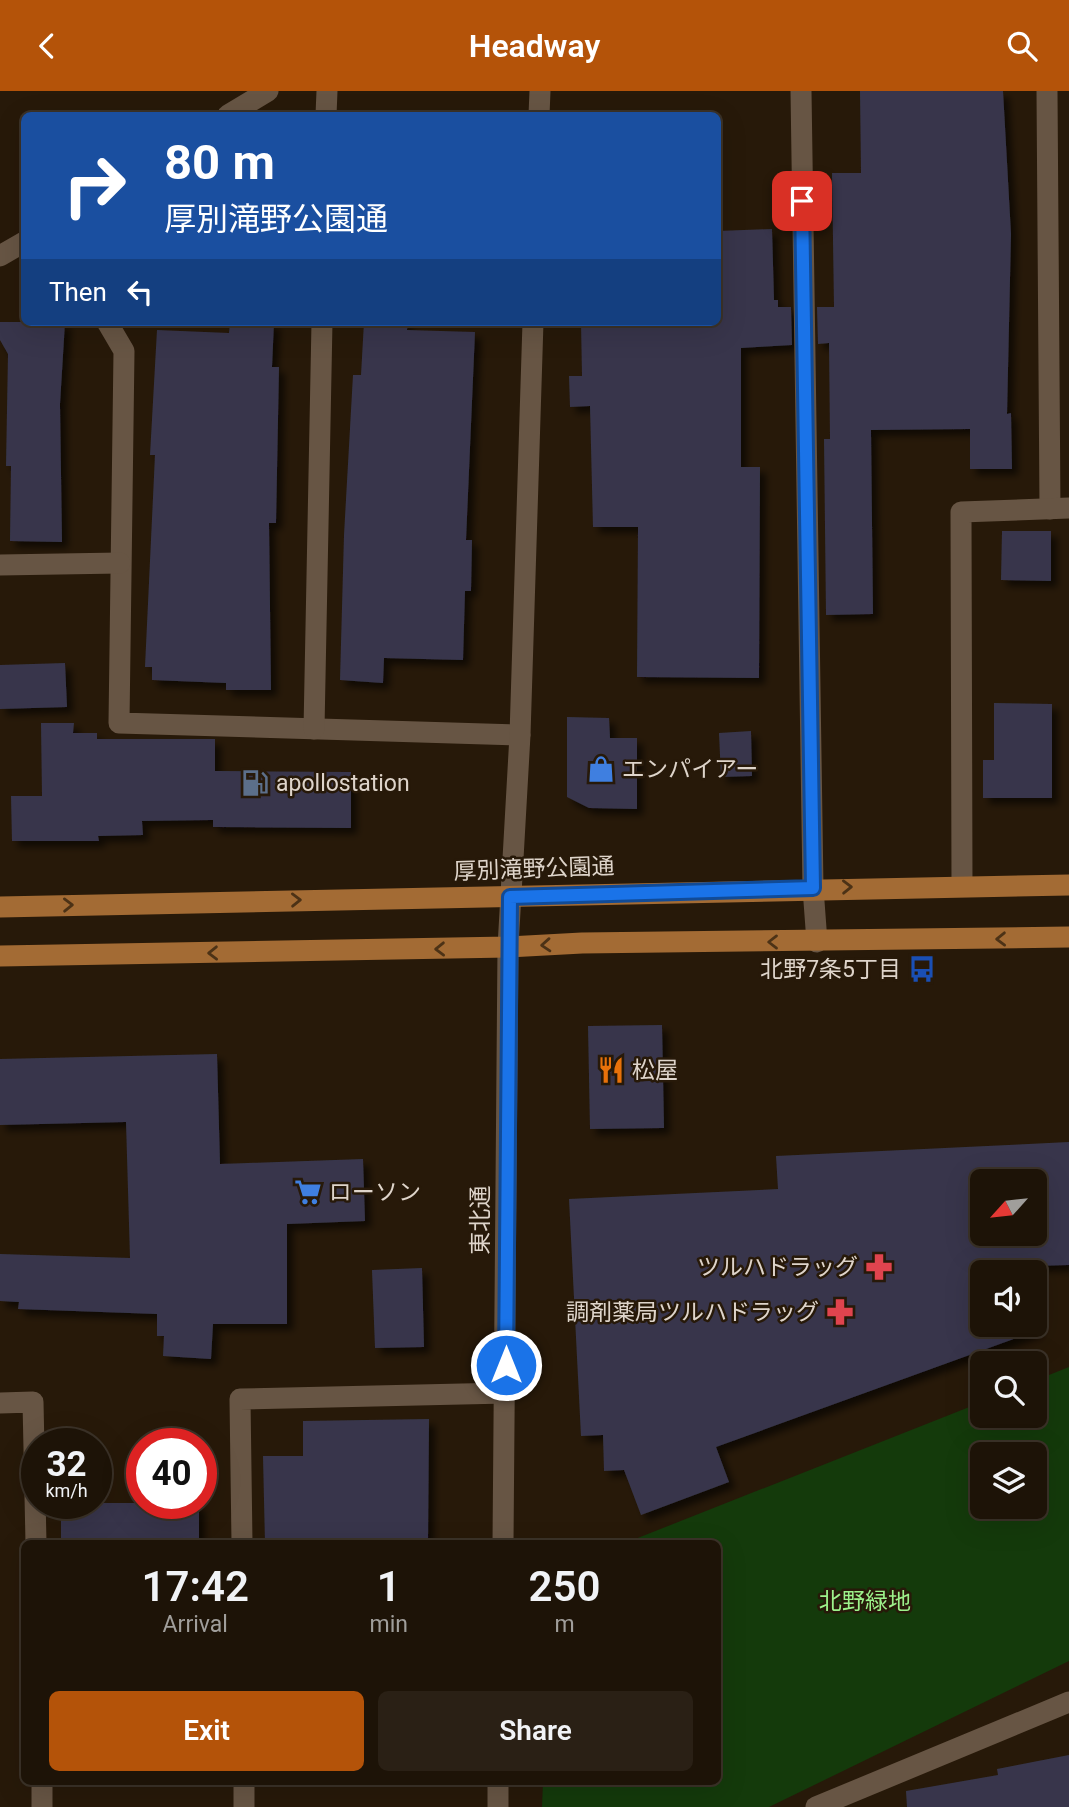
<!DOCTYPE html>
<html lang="en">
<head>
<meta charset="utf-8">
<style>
  body { margin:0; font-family:Roboto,"Noto Sans JP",sans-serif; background:#2a2015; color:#f1f3f6; height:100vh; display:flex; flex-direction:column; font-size:26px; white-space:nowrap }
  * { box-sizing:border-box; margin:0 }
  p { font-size:23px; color:#a09e9b }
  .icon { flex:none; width:38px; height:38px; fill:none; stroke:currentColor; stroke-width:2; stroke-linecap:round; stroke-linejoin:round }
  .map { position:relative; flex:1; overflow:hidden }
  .side { position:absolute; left:21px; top:1449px; width:700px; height:245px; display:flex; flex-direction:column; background:#1d1307; border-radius:10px; box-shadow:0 7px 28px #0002,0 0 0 2px #3b3228 }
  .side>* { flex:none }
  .banner { position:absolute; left:21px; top:21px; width:700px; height:214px; border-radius:10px; box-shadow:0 7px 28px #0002,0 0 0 2px #3b3228; background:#1a4fa0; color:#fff; overflow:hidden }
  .needle { width:46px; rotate:243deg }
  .tools { position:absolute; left:970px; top:1078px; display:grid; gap:14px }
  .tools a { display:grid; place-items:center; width:77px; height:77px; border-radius:10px; background:#1d1307; box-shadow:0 7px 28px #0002,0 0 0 2px #3b3228; font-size:35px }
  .speed { position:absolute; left:21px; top:1337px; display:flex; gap:14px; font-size:35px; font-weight:700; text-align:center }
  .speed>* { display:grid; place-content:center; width:91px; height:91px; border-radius:50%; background:#1d1307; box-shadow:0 7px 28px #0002,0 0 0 2px #3b3228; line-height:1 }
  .speed small { font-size:18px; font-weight:400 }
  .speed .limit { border:10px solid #d22; background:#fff; color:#111 }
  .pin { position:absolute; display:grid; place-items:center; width:60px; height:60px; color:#fff; margin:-30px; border-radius:14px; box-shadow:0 4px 10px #0006 }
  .me { position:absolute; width:77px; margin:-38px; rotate:0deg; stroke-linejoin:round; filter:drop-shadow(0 0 5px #0008) }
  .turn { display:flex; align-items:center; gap:24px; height:147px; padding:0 28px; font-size:32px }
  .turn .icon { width:91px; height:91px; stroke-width:2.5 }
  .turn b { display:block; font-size:49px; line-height:60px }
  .then { display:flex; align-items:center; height:66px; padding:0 28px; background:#0003; gap:14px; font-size:26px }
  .eta { display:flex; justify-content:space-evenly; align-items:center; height:119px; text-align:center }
  .eta b { font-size:42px; font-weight:600; line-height:49px }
  .button { display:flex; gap:14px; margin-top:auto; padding:14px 28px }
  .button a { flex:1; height:80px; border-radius:10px; background:#b45309; color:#fff; font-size:28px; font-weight:600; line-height:80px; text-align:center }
  .button a+a { background:#2a2015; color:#f1f3f6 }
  header { display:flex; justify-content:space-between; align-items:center; height:91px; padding:0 28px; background:#b45309; color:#fff; font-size:32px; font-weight:600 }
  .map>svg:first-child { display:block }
</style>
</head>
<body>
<header><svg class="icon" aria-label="back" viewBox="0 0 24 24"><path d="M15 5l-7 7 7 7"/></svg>Headway<svg class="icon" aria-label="search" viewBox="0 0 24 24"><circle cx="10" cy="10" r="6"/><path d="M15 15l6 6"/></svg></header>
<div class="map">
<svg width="1069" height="1716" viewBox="0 0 1069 1716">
  <defs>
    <filter id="shadow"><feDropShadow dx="6" dy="6" stdDeviation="3.5" flood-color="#0009"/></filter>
  </defs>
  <rect width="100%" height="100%" fill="#271909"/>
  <path fill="#143a0b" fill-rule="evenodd" d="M1069 1276V1570L769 1716H542L543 1691 718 1690V1452H625L982 1311V1325H1034V1290ZM1034 1363V1416H982V1363Z"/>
  <g fill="#37364b" fill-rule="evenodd" filter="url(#shadow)">
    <polygon points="860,0 1003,0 1011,143 1007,323 1011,322 1012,378 970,378 970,338 871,339 873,523 826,524 824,348 830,348 829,252 818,253 817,216 834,216 832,82 861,82"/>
    <polygon points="772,138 774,209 778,209 778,216 791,216 792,254 741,257 741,376 760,376 759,587 637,586 638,436 593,436 590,315 570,316 569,285 582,285 581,231 718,231 718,140"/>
    <polygon points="0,231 65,231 60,313 62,451 10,450 11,375 6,375 8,263 0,249"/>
    <polygon points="230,231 274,231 272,276 279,276 276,432 269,432 271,599 226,599 226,592 152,589 152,576 145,576 155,364 150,364 157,239 229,242"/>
    <polygon points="364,231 408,231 407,239 475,241 466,449 472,449 471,500 465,500 463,569 384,567 383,592 340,589 344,444 353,284 361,284"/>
    <polygon points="1002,440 1051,440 1051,490 1001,489"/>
    <polygon points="65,572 67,616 0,618 0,574"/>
    <polygon points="994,612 1052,613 1052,707 983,707 983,669 994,669"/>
    <polygon points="567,626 609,627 610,647 637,647 637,718 589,717 567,706"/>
    <polygon points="41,632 74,632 73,642 97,642 97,648 215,648 215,680 351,681 351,737 213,736 213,729 142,730 143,744 98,745 99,750 12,750 11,705 42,705"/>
    <polygon points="751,640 752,685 721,686 719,642"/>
    <polygon points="662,934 664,1037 590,1038 588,935"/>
    <polygon points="217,963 220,1073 363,1068 365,1130 287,1133 287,1233 213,1233 211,1268 163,1265 164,1245 157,1245 157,1223 18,1218 19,1211 0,1210 0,1163 130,1167 126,1031 0,1034 0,968"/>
    <path d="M1069 1051V1174L1033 1175V1181H982V1234H1034V1198L1036 1240 716 1356 729 1391 641 1424 624 1379 604 1380 603 1344 581 1345 569 1108 778 1098 776 1065ZM982 1090H1034V1143H982Z"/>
    <polygon points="422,1177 424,1256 375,1257 372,1179"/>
    <polygon points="429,1328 428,1452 265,1452 263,1365 303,1365 303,1330"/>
    <polygon points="61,1412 193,1412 199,1414 199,1452 61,1452"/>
    <polygon points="1069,1664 1069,1716 907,1716 906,1700 998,1684 997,1678"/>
  </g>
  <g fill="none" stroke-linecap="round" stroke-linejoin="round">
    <g stroke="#675544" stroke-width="21">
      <polyline points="801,0 813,797 817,851"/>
      <polyline points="1047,0 1050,418"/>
      <polyline points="228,24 268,0"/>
      <polyline points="326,24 327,0"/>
      <polyline points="539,24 540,0"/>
      <polyline points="0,165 24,151"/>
      <polyline points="107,231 124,260 119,632 520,644"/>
      <polyline points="0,474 120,472"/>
      <polyline points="314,638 322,231"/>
      <polyline points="962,795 961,421 1069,417"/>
      <polyline points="0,1312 33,1311 36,1452"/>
      <polyline points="242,1452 240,1308 506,1302"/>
      <polyline points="503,1452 508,856 520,644 533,231"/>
      <polyline points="42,1690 42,1716"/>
      <polyline points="244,1690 244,1716"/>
      <polyline points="498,1716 498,1690"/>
      <polyline points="816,1716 1069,1611"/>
    </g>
    <g stroke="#a36b34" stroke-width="21">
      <polyline points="0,816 1069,794"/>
      <polyline points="0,865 508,856 582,852 1069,846"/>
    </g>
  </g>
  <defs><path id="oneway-chevron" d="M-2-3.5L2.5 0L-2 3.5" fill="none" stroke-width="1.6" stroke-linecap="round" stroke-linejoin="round" transform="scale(1.75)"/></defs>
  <g stroke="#4c3216">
    <use href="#oneway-chevron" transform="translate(847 796) rotate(-1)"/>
    <use href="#oneway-chevron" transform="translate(296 809) rotate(-1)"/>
    <use href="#oneway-chevron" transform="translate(68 814) rotate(-1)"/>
    <use href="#oneway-chevron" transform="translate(1001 848) rotate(179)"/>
    <use href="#oneway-chevron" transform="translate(773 851) rotate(180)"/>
    <use href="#oneway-chevron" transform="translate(546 854) rotate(176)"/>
    <use href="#oneway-chevron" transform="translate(440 858) rotate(179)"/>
    <use href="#oneway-chevron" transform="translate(213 862) rotate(179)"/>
  </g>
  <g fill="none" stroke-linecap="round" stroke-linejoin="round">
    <defs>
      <polyline id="route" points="506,1274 510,806 813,797 802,110"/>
    </defs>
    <use href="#route" stroke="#114b97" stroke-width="18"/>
    <use href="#route" stroke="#1a73e8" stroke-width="12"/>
  </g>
  <defs>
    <symbol id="shop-bare" viewBox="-9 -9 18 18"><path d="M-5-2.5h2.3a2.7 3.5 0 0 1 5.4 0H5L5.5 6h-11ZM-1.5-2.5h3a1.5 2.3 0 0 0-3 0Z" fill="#3f7fe0" stroke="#271909" stroke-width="2.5" paint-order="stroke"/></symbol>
    <symbol id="fuel-bare" viewBox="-9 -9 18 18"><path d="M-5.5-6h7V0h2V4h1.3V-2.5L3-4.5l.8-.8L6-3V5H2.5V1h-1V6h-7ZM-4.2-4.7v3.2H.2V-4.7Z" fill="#5c6f8a" stroke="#271909" stroke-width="2.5" paint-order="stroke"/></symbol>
    <symbol id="bus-bare" viewBox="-9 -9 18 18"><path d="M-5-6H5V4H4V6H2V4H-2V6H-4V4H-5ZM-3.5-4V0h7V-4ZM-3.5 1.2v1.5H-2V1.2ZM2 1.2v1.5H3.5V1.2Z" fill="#1a4fb4" stroke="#271909" stroke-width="2.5" paint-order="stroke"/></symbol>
    <symbol id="restaurant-bare" viewBox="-9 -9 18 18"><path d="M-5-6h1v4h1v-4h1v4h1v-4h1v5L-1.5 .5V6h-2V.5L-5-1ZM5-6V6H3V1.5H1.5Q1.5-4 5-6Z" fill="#e8710a" stroke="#271909" stroke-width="2.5" paint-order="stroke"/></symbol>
    <symbol id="supermarket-bare" viewBox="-9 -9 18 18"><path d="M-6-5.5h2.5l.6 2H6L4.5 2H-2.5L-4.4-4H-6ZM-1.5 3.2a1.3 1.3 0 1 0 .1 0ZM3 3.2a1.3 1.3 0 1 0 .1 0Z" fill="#3f7fe0" stroke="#271909" stroke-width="2.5" paint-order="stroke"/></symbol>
    <symbol id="pharmacy-bare" viewBox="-9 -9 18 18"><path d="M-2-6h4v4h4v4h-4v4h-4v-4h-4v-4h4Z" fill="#e0444e" stroke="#271909" stroke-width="2.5" paint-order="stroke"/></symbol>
  </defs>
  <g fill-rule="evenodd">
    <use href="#shop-bare" x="582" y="659" width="38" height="38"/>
    <use href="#fuel-bare" x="236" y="673" width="38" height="38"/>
    <use href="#bus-bare" x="903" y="859" width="38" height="38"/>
    <use href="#restaurant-bare" x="592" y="960" width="38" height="38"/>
    <use href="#supermarket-bare" x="289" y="1082" width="38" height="38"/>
    <use href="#pharmacy-bare" x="860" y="1157" width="38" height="38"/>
    <use href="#pharmacy-bare" x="821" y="1202" width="38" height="38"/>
  </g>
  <g text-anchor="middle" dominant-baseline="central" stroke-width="5" stroke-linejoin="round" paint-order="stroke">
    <g font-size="23" fill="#ded4ca" stroke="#271909" text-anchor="start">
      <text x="622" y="678">エンパイアー</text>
      <text x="276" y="692">apollostation</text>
      <text x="901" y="878" text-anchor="end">北野7条5丁目</text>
      <text x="632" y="979">松屋</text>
      <text x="329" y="1101">ローソン</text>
      <text x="858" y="1176" text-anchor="end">ツルハドラッグ</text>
      <text x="819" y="1221" text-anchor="end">調剤薬局ツルハドラッグ</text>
    </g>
    <g font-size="23" fill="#ded4ca" stroke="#271909">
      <text transform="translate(534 778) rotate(-2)">厚別滝野公園通</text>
      <text transform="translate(480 1129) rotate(-90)">東北通</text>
    </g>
    <g font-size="23" fill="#9df28b" stroke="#271909">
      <text x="865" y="1510">北野緑地</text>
    </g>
  </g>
</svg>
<div class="tools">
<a><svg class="needle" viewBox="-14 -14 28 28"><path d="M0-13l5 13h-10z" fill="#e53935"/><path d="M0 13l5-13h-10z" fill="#a09e9b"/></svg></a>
<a><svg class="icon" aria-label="sound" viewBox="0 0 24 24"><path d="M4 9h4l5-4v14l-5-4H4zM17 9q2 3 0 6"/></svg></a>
<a><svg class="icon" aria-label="search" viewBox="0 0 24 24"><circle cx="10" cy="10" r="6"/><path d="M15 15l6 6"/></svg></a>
<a><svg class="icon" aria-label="layers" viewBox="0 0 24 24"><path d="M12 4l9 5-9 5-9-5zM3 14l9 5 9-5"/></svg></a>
</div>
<div class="speed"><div>32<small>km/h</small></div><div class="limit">40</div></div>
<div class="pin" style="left:802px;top:110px;background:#d93025"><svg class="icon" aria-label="arrive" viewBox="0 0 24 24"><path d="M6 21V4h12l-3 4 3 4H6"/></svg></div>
<svg class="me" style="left:506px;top:1274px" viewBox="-20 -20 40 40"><circle r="17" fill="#1a73e8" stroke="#fff" stroke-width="3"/><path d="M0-11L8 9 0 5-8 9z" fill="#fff"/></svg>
<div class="banner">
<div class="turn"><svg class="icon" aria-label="right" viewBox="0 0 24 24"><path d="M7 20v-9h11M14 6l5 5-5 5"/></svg><div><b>80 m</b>厚別滝野公園通</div></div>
<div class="then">Then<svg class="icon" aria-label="left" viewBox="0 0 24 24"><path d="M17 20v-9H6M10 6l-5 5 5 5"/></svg></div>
</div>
<section class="side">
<div class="eta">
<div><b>17:42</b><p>Arrival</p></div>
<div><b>1</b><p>min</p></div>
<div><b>250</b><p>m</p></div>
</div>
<div class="button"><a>Exit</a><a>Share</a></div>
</section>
</div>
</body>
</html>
